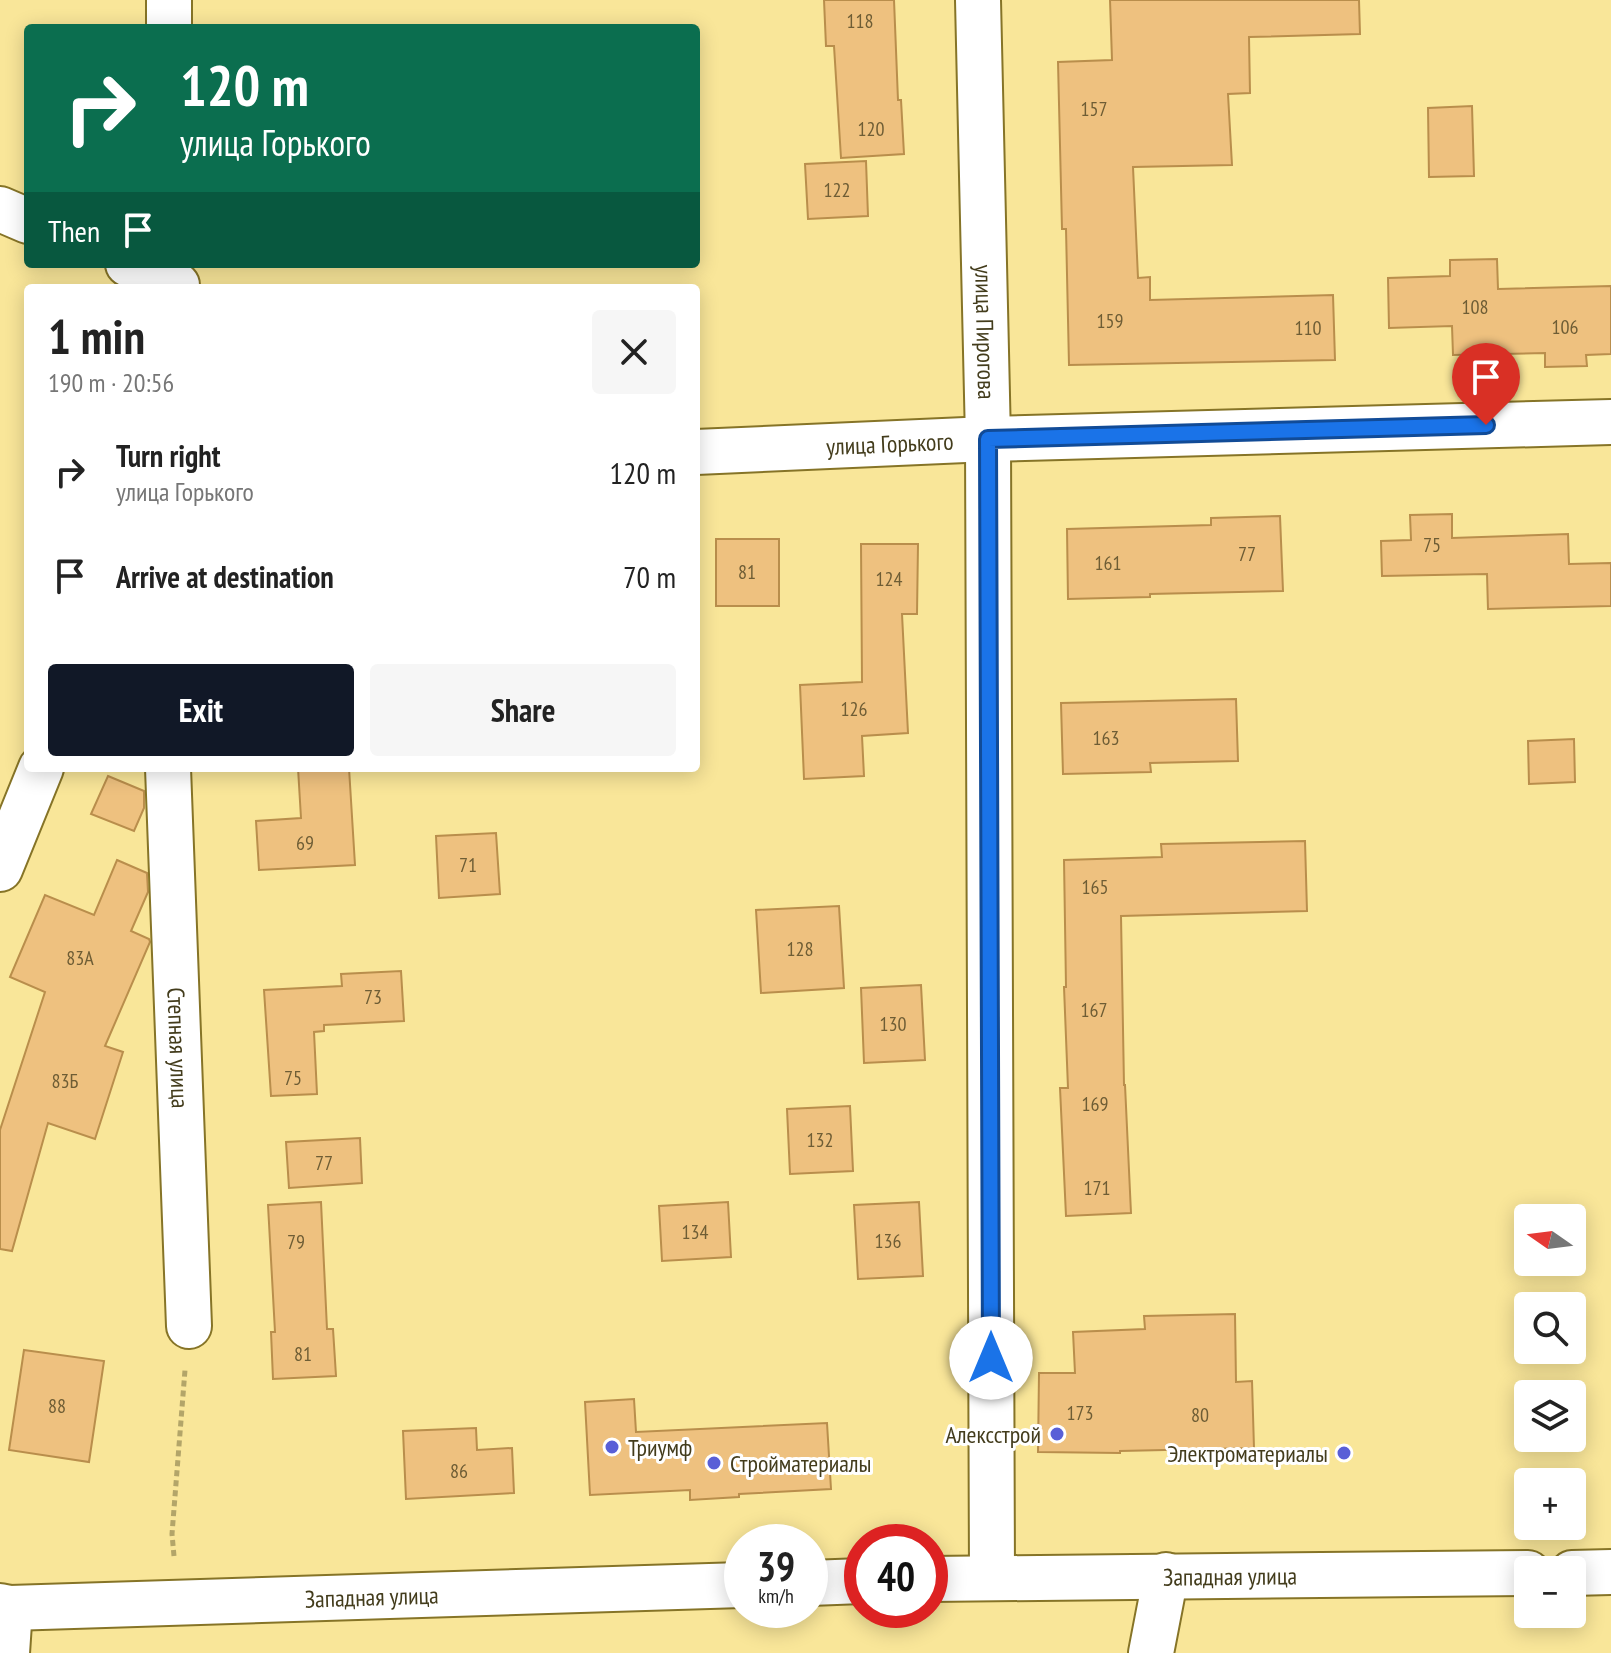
<!DOCTYPE html>
<html lang="en">
<head>
<meta charset="utf-8">
<style>
  body { margin:0; font-family:"PT Sans Narrow",sans-serif; background:#f6f6f6; color:#222; height:100vh; display:flex; flex-direction:column; font-size:30px; white-space:nowrap }
  * { box-sizing:border-box; margin:0 }
  p { font-size:26px; color:#767676 }
  .icon { flex:none; width:44px; height:44px; fill:none; stroke:currentColor; stroke-width:2; stroke-linecap:round; stroke-linejoin:round }
  .map { position:relative; flex:1; overflow:hidden }
  .drawer { position:absolute; left:24px; top:284px; width:676px; height:488px; display:flex; flex-direction:column; background:#fff; border-radius:8px; box-shadow:0 4px 20px #0003 }
  .drawer>* { flex:none }
  .hud { position:absolute; left:24px; top:24px; width:676px; height:244px; border-radius:8px; box-shadow:0 4px 20px #0003; background:#0b6e4f; color:#fff; overflow:hidden }
  .needle { width:52px; rotate:284deg }
  .fabs { position:absolute; left:1514px; top:1204px; display:grid; gap:16px }
  .fabs a { display:grid; place-items:center; width:72px; height:72px; border-radius:8px; background:#fff; box-shadow:0 4px 20px #0003; font-size:40px }
  .speed { position:absolute; left:724px; top:1524px; display:flex; gap:16px; font-size:40px; font-weight:700; text-align:center }
  .speed>* { display:grid; place-content:center; width:104px; height:104px; border-radius:50%; background:#fff; box-shadow:0 4px 20px #0003; line-height:1 }
  .speed small { font-size:20px; font-weight:400 }
  .speed .limit { border:12px solid #d22; background:#fff; color:#111 }
  .pin { position:absolute; display:grid; place-items:center; width:68px; height:68px; color:#fff; margin:-82px -34px; border-radius:50% 50% 50% 0; rotate:-45deg; box-shadow:0 0 8px #0007 }
  .pin .icon { rotate:45deg }
  .me { position:absolute; width:88px; margin:-44px; rotate:0deg; stroke-linejoin:round; filter:drop-shadow(0 0 6px #0008) }
  .turn { display:flex; align-items:center; gap:28px; height:168px; padding:0 24px; font-size:36px }
  .turn .icon { width:104px; height:104px; stroke-width:2.5 }
  .turn b { display:block; font-size:56px; line-height:68px }
  .then { display:flex; align-items:center; height:76px; padding:0 24px; background:#0003; gap:16px; font-size:30px }
  .round { display:grid; place-items:center; flex:none; width:84px; height:84px; border-radius:8px; background:#f6f6f6 }
  .overview { display:flex; align-items:center; justify-content:space-between; height:136px; padding:0 24px }
  h1 { font-size:48px; font-weight:800; line-height:60px }
  .cta { display:flex; gap:16px; margin-top:auto; padding:16px 24px }
  .cta a { flex:1; height:92px; border-radius:8px; background:#111827; color:#fff; font-size:32px; font-weight:800; line-height:92px; text-align:center }
  .cta a+a { background:#f6f6f6; color:#222 }
  ul { padding:0; list-style:none }
  li { display:flex; align-items:center; gap:24px; height:104px; padding:0 24px }
  li div { flex:1 }
  li b { display:block; font-size:30px }
  li em { font-style:normal }
  .map>svg:first-child { display:block }
</style>
</head>
<body>
<div class="map">
<svg width="1611" height="1653" viewBox="0 0 1611 1653">
  <rect width="100%" height="100%" fill="#f9e699"/>
  <g fill="#eec17f" stroke="#b98e4c" stroke-width="2">
    <polygon points="824,0 894,0 898,100 901,100 904,154 841,158 834,46 826,46"/>
    <polygon points="1110,0 1359,0 1360,34 1249,37 1250,93 1228,94 1232,165 1133,167 1138,278 1150,277 1150,300 1333,295 1335,360 1069,365 1066,229 1062,229 1058,62 1112,60"/>
    <polygon points="1472,106 1474,176 1429,177 1428,108"/>
    <polygon points="866,161 868,216 808,219 805,164"/>
    <polygon points="1497,259 1498,289 1611,286 1611,354 1586,355 1587,366 1545,367 1545,353 1453,355 1452,326 1389,328 1388,278 1450,276 1450,260"/>
    <polygon points="1452,514 1452,538 1568,534 1569,564 1611,563 1611,606 1488,609 1487,574 1382,576 1381,541 1411,540 1410,515"/>
    <polygon points="1280,516 1283,591 1150,594 1150,597 1068,599 1067,529 1211,525 1211,518"/>
    <rect x="716" y="539" width="63" height="67"/>
    <polygon points="861,544 918,544 917,614 902,614 908,733 862,736 864,776 804,779 800,685 862,682"/>
    <polygon points="1236,699 1238,761 1150,763 1151,772 1063,774 1061,703"/>
    <polygon points="1574,739 1575,782 1529,784 1528,741"/>
    <polygon points="298,768 349,768 355,865 259,870 256,821 301,818"/>
    <polygon points="108,776 144,791 144,808 134,831 91,814"/>
    <polygon points="496,833 500,894 439,898 436,836"/>
    <polygon points="1305,841 1307,911 1121,916 1124,1085 1125,1085 1131,1213 1066,1216 1060,1088 1068,1088 1064,987 1066,987 1064,860 1162,857 1161,844"/>
    <polygon points="117,860 147,873 148,892 131,931 149,939 150,942 105,1046 123,1052 95,1139 48,1123 12,1251 0,1249 0,1130 45,992 10,977 45,895 94,915"/>
    <polygon points="839,906 844,988 761,993 756,910"/>
    <polygon points="401,971 404,1021 324,1025 324,1031 314,1032 317,1094 271,1096 264,990 342,986 341,974"/>
    <polygon points="921,985 925,1060 864,1063 861,988"/>
    <polygon points="850,1106 853,1171 790,1174 787,1109"/>
    <polygon points="360,1138 362,1183 289,1188 286,1142"/>
    <polygon points="321,1202 327,1329 333,1329 336,1376 273,1379 271,1332 275,1332 268,1205"/>
    <polygon points="728,1202 731,1257 662,1261 659,1206"/>
    <polygon points="919,1202 923,1276 858,1279 854,1205"/>
    <polygon points="1235,1314 1236,1382 1252,1381 1254,1448 1120,1451 1120,1453 1038,1452 1039,1373 1075,1373 1073,1332 1145,1329 1144,1316"/>
    <polygon points="24,1350 104,1361 89,1462 9,1450"/>
    <polygon points="634,1399 636,1432 827,1423 831,1489 739,1494 739,1497 690,1500 690,1490 590,1495 585,1402"/>
    <polygon points="476,1428 477,1450 512,1448 514,1493 406,1499 403,1431"/>
  </g>
  <g fill="none" stroke-linecap="round" stroke-linejoin="round">
    <defs>
      <g id="minor">
        <polyline points="169,0 169,28"/>
        <path id="s1" d="M978 0 988 439 992 1577"/>
        <polyline points="0,209 28,221"/>
        <polyline points="128,264 177,285"/>
        <path id="s2" d="M696 452 988 439 1611 422"/>
        <path id="s3" d="M168 768 189 1326"/>
        <polyline points="0,869 41,768"/>
        <polyline points="7,1653 10,1608"/>
        <polyline points="1151,1653 1166,1575"/>
      </g>
      <g id="major">
        <polyline points="1572,1573 1611,1572"/>
        <path id="s4" d="M930 1579 1528 1573"/>
        <polyline points="810,1583 862,1581"/>
        <path id="s5" d="M0 1606 10 1608 742 1585"/>
      </g>
    </defs>
    <use href="#minor" stroke="#867427" stroke-width="48"/>
    <use href="#major" stroke="#867427" stroke-width="48"/>
    <polyline stroke="#b3a569" stroke-width="5" stroke-dasharray="6 4" stroke-linecap="butt" points="174,1556 172,1534 185,1370"/>
    <use href="#minor" stroke="#fff" stroke-width="44"/>
    <use href="#major" stroke="#fff" stroke-width="44"/>
  </g>
  <g fill="none" stroke-linecap="round" stroke-linejoin="round">
    <defs>
      <polyline id="route" points="991,1358 988,439 1486,425"/>
    </defs>
    <use href="#route" stroke="#114b97" stroke-width="20"/>
    <use href="#route" stroke="#1a73e8" stroke-width="14"/>
  </g>
  <g fill="#595fd7" stroke="#fff" stroke-width="3">
    <circle cx="1057" cy="1434" r="8"/>
    <circle cx="612" cy="1447" r="8"/>
    <circle cx="1344" cy="1453" r="8"/>
    <circle cx="714" cy="1463" r="8"/>
  </g>
  <g text-anchor="middle" dominant-baseline="central" stroke-width="6" stroke-linejoin="round" paint-order="stroke">
    <g font-size="20" fill="#6e5d35">
      <text x="860" y="21">118</text>
      <text x="1094" y="109">157</text>
      <text x="871" y="129">120</text>
      <text x="837" y="190">122</text>
      <text x="1475" y="307">108</text>
      <text x="1110" y="321">159</text>
      <text x="1565" y="327">106</text>
      <text x="1308" y="328">110</text>
      <text x="1432" y="545">75</text>
      <text x="1247" y="554">77</text>
      <text x="1108" y="563">161</text>
      <text x="747" y="572">81</text>
      <text x="889" y="579">124</text>
      <text x="854" y="709">126</text>
      <text x="1106" y="738">163</text>
      <text x="305" y="843">69</text>
      <text x="468" y="865">71</text>
      <text x="1095" y="887">165</text>
      <text x="800" y="949">128</text>
      <text x="80" y="958">83А</text>
      <text x="373" y="997">73</text>
      <text x="1094" y="1010">167</text>
      <text x="893" y="1024">130</text>
      <text x="293" y="1078">75</text>
      <text x="65" y="1081">83Б</text>
      <text x="1095" y="1104">169</text>
      <text x="820" y="1140">132</text>
      <text x="324" y="1163">77</text>
      <text x="1097" y="1188">171</text>
      <text x="695" y="1232">134</text>
      <text x="888" y="1241">136</text>
      <text x="296" y="1242">79</text>
      <text x="303" y="1354">81</text>
      <text x="57" y="1406">88</text>
      <text x="1080" y="1413">173</text>
      <text x="1200" y="1415">80</text>
      <text x="459" y="1471">86</text>
    </g>
    <g font-size="24" fill="#433c1c" stroke="#fff">
      <text stroke="none"><textPath href="#s1" startOffset="332">улица Пирогова</textPath></text>
      <text stroke="none"><textPath href="#s2" startOffset="194">улица Горького</textPath></text>
      <text stroke="none"><textPath href="#s3" startOffset="280">Степная улица</textPath></text>
      <text stroke="none"><textPath href="#s4" startOffset="300">Западная улица</textPath></text>
      <text stroke="none"><textPath href="#s5" startOffset="372">Западная улица</textPath></text>
    </g>
    <g font-size="24" fill="#433c1c" stroke="#fff" text-anchor="end">
      <text x="1041" y="1434">Алексстрой</text>
      <text x="628" y="1447" text-anchor="start">Триумф</text>
      <text x="1328" y="1453">Электроматериалы</text>
      <text x="730" y="1463" text-anchor="start">Стройматериалы</text>
    </g>
  </g>
</svg>
<div class="fabs">
<a><svg class="needle" viewBox="-14 -14 28 28"><path d="M0-13l5 13h-10z" fill="#e53935"/><path d="M0 13l5-13h-10z" fill="#767676"/></svg></a>
<a><svg class="icon" aria-label="search" viewBox="0 0 24 24"><circle cx="10" cy="10" r="6"/><path d="M15 15l6 6"/></svg></a>
<a><svg class="icon" aria-label="layers" viewBox="0 0 24 24"><path d="M12 4l9 5-9 5-9-5zM3 14l9 5 9-5"/></svg></a>
<a>+</a>
<a>−</a>
</div>
<div class="speed"><div>39<small>km/h</small></div><div class="limit">40</div></div>
<div class="pin" style="left:1486px;top:425px;background:#d93025"><svg class="icon" aria-label="arrive" viewBox="0 0 24 24"><path d="M6 21V4h12l-3 4 3 4H6"/></svg></div>
<svg class="me" style="left:991px;top:1358px" viewBox="-20 -20 40 40"><circle r="19" fill="#fff"/><path d="M0-13L10 11 0 6-10 11z" fill="#1a73e8"/></svg>
<div class="hud">
<div class="turn"><svg class="icon" aria-label="right" viewBox="0 0 24 24"><path d="M7 20v-9h11M14 6l5 5-5 5"/></svg><div><b>120 m</b>улица Горького</div></div>
<div class="then">Then<svg class="icon" aria-label="arrive" viewBox="0 0 24 24"><path d="M6 21V4h12l-3 4 3 4H6"/></svg></div>
</div>
<section class="drawer">
<div class="overview"><div><h1>1 min</h1><p>190 m · 20:56</p></div><a class="round"><svg class="icon" aria-label="close" viewBox="0 0 24 24"><path d="M6 6l12 12M18 6L6 18"/></svg></a></div>
<ul>
<li><svg class="icon" aria-label="right" viewBox="0 0 24 24"><path d="M7 20v-9h11M14 6l5 5-5 5"/></svg><div><b>Turn right</b><p>улица Горького</p></div><em>120 m</em></li>
<li><svg class="icon" aria-label="arrive" viewBox="0 0 24 24"><path d="M6 21V4h12l-3 4 3 4H6"/></svg><div><b>Arrive at destination</b></div><em>70 m</em></li>
</ul>
<div class="cta"><a>Exit</a><a>Share</a></div>
</section>
</div>
</body>
</html>
